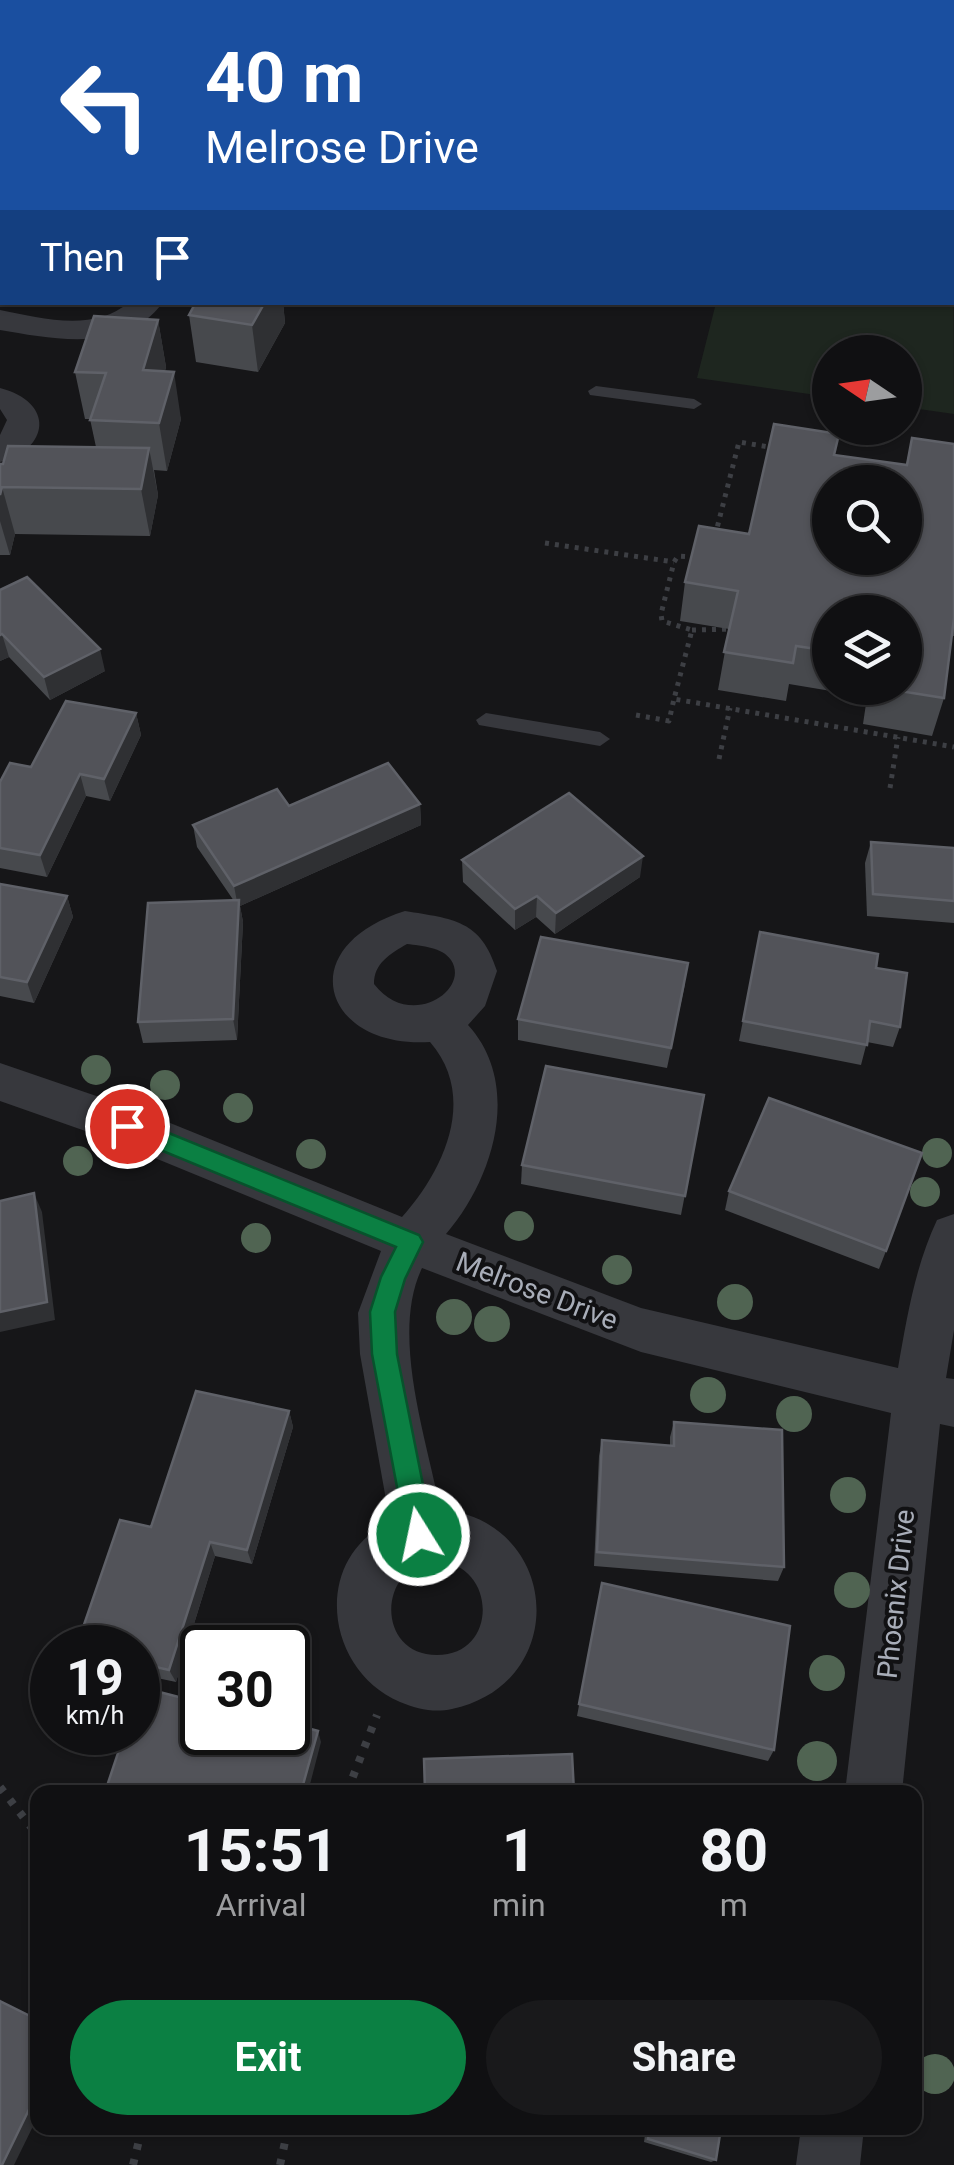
<!DOCTYPE html>
<html lang="en">
<head>
<meta charset="utf-8">
<style>
  body { margin:0; font-family:Roboto,sans-serif; background:#19191b; color:#f1f3f6; height:100vh; display:flex; flex-direction:column; font-size:38px; white-space:nowrap }
  * { box-sizing:border-box; margin:0 }
  p { font-size:32px; color:#9c9d9f }
  .icon { flex:none; width:55px; height:55px; fill:none; stroke:currentColor; stroke-width:2; stroke-linecap:round; stroke-linejoin:round }
  .map { position:relative; flex:1; overflow:hidden }
  .details { position:absolute; left:30px; top:1785px; width:892px; height:350px; display:flex; flex-direction:column; background:#101012; border-radius:20px; box-shadow:0 2px 8px #0004,0 0 0 2px #303032 }
  .details>* { flex:none }
  .top-card { position:absolute; left:0px; top:0px; width:955px; height:305px; box-shadow:0 2px 8px #0004,0 0 0 2px #303032; background:#1a4fa0; color:#fff; overflow:hidden }
  .needle { width:65px; rotate:283deg }
  .tools { position:absolute; left:812px; top:335px; display:grid; gap:20px }
  .tools a { display:grid; place-items:center; width:110px; height:110px; border-radius:50%; background:#101012; box-shadow:0 2px 8px #0004,0 0 0 2px #303032; font-size:50px }
  .speed { position:absolute; left:30px; top:1625px; display:flex; gap:20px; font-size:50px; font-weight:700; text-align:center }
  .speed>* { display:grid; place-content:center; width:130px; height:130px; border-radius:50%; background:#101012; box-shadow:0 2px 8px #0004,0 0 0 2px #303032; line-height:1 }
  .speed small { font-size:25px; font-weight:400 }
  .speed .limit { border:5px solid #111; border-radius:15px; background:#fff; color:#111 }
  .pin { position:absolute; display:grid; place-items:center; width:85px; height:85px; color:#fff; margin:-42px; border:5px solid #fff; border-radius:50%; box-shadow:0 2px 10px #0007 }
  .me { position:absolute; width:110px; margin:-55px; rotate:350deg; stroke-linejoin:round; filter:drop-shadow(0 0 8px #0008) }
  .turn { display:flex; align-items:center; gap:35px; height:210px; padding:0 40px; font-size:45px }
  .turn .icon { width:130px; height:130px; stroke-width:2.5 }
  .turn b { display:block; font-size:70px; line-height:85px }
  .then { display:flex; align-items:center; height:95px; padding:0 40px; background:#0003; gap:20px; font-size:38px }
  .eta { display:flex; justify-content:space-evenly; align-items:center; height:170px; text-align:center }
  .eta b { font-size:60px; font-weight:700; line-height:70px }
  .primary-button { display:flex; gap:20px; margin-top:auto; padding:20px 40px }
  .primary-button a { flex:1; height:115px; border-radius:60px; background:#0b8043; color:#fff; font-size:40px; font-weight:700; line-height:115px; text-align:center }
  .primary-button a+a { background:#19191b; color:#f1f3f6 }
  .map>svg:first-child { display:block }
</style>
</head>
<body>
<div class="map">
<svg width="954" height="2165" viewBox="0 0 954 2165">
  <rect width="100%" height="100%" fill="#161618"/>
  <polygon fill="#1e261f" points="953,139 954,414 905,407 905,352 830,352 830,397 697,378 716,303 952,302"/>
  <polygon fill="#2c353c" points="93,0 500,0 494,2 95,2"/>
  <g fill="none" stroke-linecap="round" stroke-linejoin="round">
    <polyline stroke="#3d3f44" stroke-width="4" stroke-dasharray="4 5" stroke-linecap="butt" points="547,2 559,0"/>
    <g stroke="#3d3f44" stroke-width="5" stroke-dasharray="4 6" stroke-linecap="butt">
      <polyline points="715,536 739,442 775,448"/>
      <polyline points="545,543 674,562"/>
      <polyline points="695,557 678,556 674,562 661,614 662,621 692,630 674,699 954,747"/>
      <polyline points="692,630 732,629"/>
      <polyline points="636,715 669,721 674,699"/>
      <polyline points="719,759 730,708"/>
      <polyline points="890,788 898,737"/>
    </g>
    <g stroke="#3d3f44" stroke-width="8" stroke-dasharray="6 10" stroke-linecap="butt">
      <polyline points="0,1787 38,1836"/>
      <polyline points="347,1792 377,1715"/>
      <polyline points="133,2165 142,2128"/>
      <polyline points="280,2165 288,2128"/>
    </g>
    <g fill="#37383d" fill-rule="evenodd">
      <polygon points="596,386 694,399 702,404 694,409 590,395 588,391"/>
      <polygon points="486,713 600,732 610,739 600,746 479,725 476,720"/>
    </g>
    <g fill="#37383d" fill-rule="evenodd">
      <rect x="952" y="257" width="2" height="18"/>
      <path d="M129 302H163C126 354 53 339 0 330V310C41 318 94 333 129 302Z"/>
      <path d="M0 388C55 402 50 449 0 462V435L7 420 0 409Z"/>
      <path d="M405 911C454 919 481 920 497 971L485 1006 468 1025C523 1085 493 1180 446 1234L641 1308 898 1368C907 1317 915 1267 937 1220L954 1214V1330L946 1378 954 1379V1427L940 1424 902 1792H845L891 1413 641 1352 422 1268C390 1335 427 1439 440 1509 562 1521 571 1684 452 1709 434 1713 417 1709 400 1702 325 1670 311 1559 390 1522L360 1354 358 1313 381 1251 111 1140 0 1101V1063L143 1112 402 1217C444 1170 478 1097 430 1042 323 1049 290 947 405 911ZM407 944C422 946 442 947 451 960 471 990 410 1031 374 984 374 963 390 954 407 944ZM437 1561C497 1564 499 1655 437 1655 375 1655 377 1564 437 1561Z"/>
      <polygon points="801,2128 864,2128 860,2165 796,2165"/>
    </g>
  </g>
  <g fill="#506452">
    <circle cx="96" cy="1070" r="15"/>
    <circle cx="165" cy="1085" r="15"/>
    <circle cx="238" cy="1108" r="15"/>
    <circle cx="937" cy="1153" r="15"/>
    <circle cx="311" cy="1154" r="15"/>
    <circle cx="78" cy="1161" r="15"/>
    <circle cx="925" cy="1192" r="15"/>
    <circle cx="519" cy="1226" r="15"/>
    <circle cx="256" cy="1238" r="15"/>
    <circle cx="617" cy="1270" r="15"/>
    <circle cx="735" cy="1302" r="18"/>
    <circle cx="454" cy="1317" r="18"/>
    <circle cx="492" cy="1324" r="18"/>
    <circle cx="708" cy="1395" r="18"/>
    <circle cx="794" cy="1414" r="18"/>
    <circle cx="848" cy="1495" r="18"/>
    <circle cx="852" cy="1590" r="18"/>
    <circle cx="827" cy="1673" r="18"/>
    <circle cx="817" cy="1761" r="20"/>
    <circle cx="935" cy="2074" r="20"/>
  </g>
  <g fill="#47494d" fill-rule="evenodd">
    <polygon points="0,126 2,127 1,205 0,205"/>
    <polygon points="196,302 283,302 285,323 258,372 196,362 189,315"/>
    <polygon points="158,320 166,367 165,371 181,419 167,471 154,470 158,495 150,536 15,534 10,555 0,555 0,464 96,447 90,419 85,419 75,372"/>
    <path d="M912 438 954 444V636H952L944 698 932 736 863 724 867 697 789 684 786 701 718 690 729 629 680 621 685 582 749 534 835 455 906 465ZM830 612 905 688H830Z"/>
    <polygon points="0,590 105,671 50,700 9,657 0,661"/>
    <polygon points="136,713 141,735 110,801 86,796 47,877 0,868 0,782"/>
    <polygon points="420,804 421,825 240,906 243,922 237,1040 143,1043 138,1022 234,901 197,847 193,825 289,806"/>
    <polygon points="871,842 954,848 954,923 867,916 865,863"/>
    <polygon points="462,860 640,877 555,934 536,917 515,930 463,882"/>
    <polygon points="0,884 67,896 73,917 34,1003 0,996"/>
    <polygon points="760,932 876,968 900,1027 893,1047 867,1042 861,1065 739,1041"/>
    <polygon points="685,984 667,1068 518,1040 518,1019"/>
    <polygon points="704,1095 681,1215 521,1184 522,1165"/>
    <polygon points="729,1191 886,1251 879,1269 725,1210"/>
    <polygon points="289,1411 293,1427 252,1564 215,1556 176,1682 138,1674 138,1648"/>
    <polygon points="674,1422 784,1567 778,1581 594,1566 599,1456 602,1440 670,1446 670,1437"/>
    <polygon points="602,1583 774,1750 768,1761 577,1716"/>
    <polygon points="646,2128 721,2128 716,2160 711,2162 644,2142"/>
  </g>
  <g fill="#2f3033">
    <polygon points="0,156 2,167 1,205 0,199"/>
    <polygon points="265,302 283,302 285,323 258,372 252,325"/>
    <polygon points="158,320 166,367 151,418 143,370"/>
    <polygon points="174,372 181,419 167,471 159,423"/>
    <polygon points="149,448 158,495 150,536 141,489"/>
    <polygon points="2,487 15,534 10,555 0,521 0,495"/>
    <polygon points="2,634 9,657 0,661 0,635"/>
    <polygon points="100,649 105,671 50,700 44,677"/>
    <polygon points="136,713 141,735 110,801 104,779"/>
    <polygon points="80,774 86,796 47,877 40,855"/>
    <polygon points="420,804 421,825 240,906 243,922 237,1040 233,1019 238,907 234,886"/>
    <polygon points="643,856 640,877 555,934 556,913"/>
    <polygon points="67,896 73,917 34,1003 27,982"/>
    <polygon points="537,896 536,917 515,930 515,909"/>
    <polygon points="34,1193 42,1212 55,1320 0,1332 0,1312"/>
    <polygon points="289,1411 293,1427 252,1564 247,1550"/>
    <polygon points="210,1542 215,1556 176,1682 169,1670"/>
    <polygon points="318,1731 321,1742 308,1792 301,1792"/>
    <polygon points="38,2091 38,2116 14,2165 2,2165"/>
  </g>
  <g fill="#525359" stroke="#5f6168" stroke-width="2.5" fill-rule="evenodd">
    <polygon points="0,126 2,127 2,149 0,149"/>
    <polygon points="196,302 265,302 252,325 189,315"/>
    <polygon points="94,316 158,320 143,370 174,372 159,423 90,420 106,373 75,372"/>
    <path d="M774 424 839 434 834 455 907 465 912 438 954 444V618L944 698 881 688H905V612H830V651L796 646 793 663 724 652 738 591 685 582 699 526 749 534ZM830 482H905V558H830Z"/>
    <polygon points="8,446 149,448 141,489 2,487 0,495 0,464 3,464"/>
    <polygon points="27,577 100,649 44,677 2,634 0,635 0,590"/>
    <polygon points="66,701 136,713 104,779 80,774 40,855 0,848 0,782 10,763 31,767"/>
    <polygon points="388,763 420,804 234,886 193,825 277,789 289,806"/>
    <polygon points="569,793 643,856 556,913 537,896 515,909 462,860"/>
    <polygon points="871,842 954,848 954,901 873,894"/>
    <polygon points="0,884 67,896 27,982 0,977"/>
    <polygon points="239,900 233,1019 138,1022 148,903"/>
    <polygon points="760,932 878,954 876,968 907,973 900,1027 870,1021 867,1045 743,1021"/>
    <polygon points="541,937 688,963 671,1048 518,1019"/>
    <polygon points="546,1066 704,1095 685,1196 522,1165"/>
    <polygon points="769,1098 922,1153 886,1251 729,1191"/>
    <polygon points="34,1193 47,1302 0,1312 0,1201"/>
    <polygon points="196,1391 289,1411 247,1550 210,1542 169,1670 138,1663 138,1648 76,1648 120,1520 151,1527"/>
    <polygon points="674,1422 782,1430 784,1567 597,1552 602,1440 674,1446"/>
    <polygon points="602,1583 790,1626 774,1750 579,1704"/>
    <polygon points="140,1687 202,1703 202,1732 288,1732 288,1723 318,1731 301,1792 105,1792 125,1732 138,1732 138,1694"/>
    <polygon points="572,1754 574,1792 425,1792 424,1759"/>
    <polygon points="0,2001 38,2020 38,2091 2,2165 0,2165"/>
    <polygon points="650,2128 721,2128 716,2160 648,2139"/>
  </g>
  <polygon fill="#0b8043" stroke="#07532c" stroke-width="2.5" points="127,1116 419,1235 423,1242 405,1279 395,1312 397,1354 433,1535 429,1544 419,1548 410,1544 406,1535 372,1354 370,1312 381,1277 396,1247 119,1133 115,1126 119,1119"/>
  <g text-anchor="middle" dominant-baseline="central" stroke-width="8" stroke-linejoin="round" paint-order="stroke">
    <g font-size="28" fill="#a8adb8" stroke="#111113">
      <text transform="translate(537 1291) rotate(21)">Melrose Drive</text>
      <text transform="translate(896 1594) rotate(-84)">Phoenix Drive</text>
    </g>
  </g>
</svg>
<div class="tools">
<a><svg class="needle" viewBox="-14 -14 28 28"><path d="M0-13l5 13h-10z" fill="#e53935"/><path d="M0 13l5-13h-10z" fill="#9c9d9f"/></svg></a>
<a><svg class="icon" aria-label="search" viewBox="0 0 24 24"><circle cx="10" cy="10" r="6"/><path d="M15 15l6 6"/></svg></a>
<a><svg class="icon" aria-label="layers" viewBox="0 0 24 24"><path d="M12 4l9 5-9 5-9-5zM3 14l9 5 9-5"/></svg></a>
</div>
<div class="speed"><div>19<small>km/h</small></div><div class="limit">30</div></div>
<div class="pin" style="left:127px;top:1126px;background:#d93025"><svg class="icon" aria-label="arrive" viewBox="0 0 24 24"><path d="M6 21V4h12l-3 4 3 4H6"/></svg></div>
<svg class="me" style="left:419px;top:1535px" viewBox="-20 -20 40 40"><circle r="17" fill="#0b8043" stroke="#fff" stroke-width="3"/><path d="M0-11L8 9 0 5-8 9z" fill="#fff"/></svg>
<div class="top-card">
<div class="turn"><svg class="icon" aria-label="left" viewBox="0 0 24 24"><path d="M17 20v-9H6M10 6l-5 5 5 5"/></svg><div><b>40 m</b>Melrose Drive</div></div>
<div class="then">Then<svg class="icon" aria-label="arrive" viewBox="0 0 24 24"><path d="M6 21V4h12l-3 4 3 4H6"/></svg></div>
</div>
<section class="details">
<div class="eta">
<div><b>15:51</b><p>Arrival</p></div>
<div><b>1</b><p>min</p></div>
<div><b>80</b><p>m</p></div>
</div>
<div class="primary-button"><a>Exit</a><a>Share</a></div>
</section>
</div>
</body>
</html>
